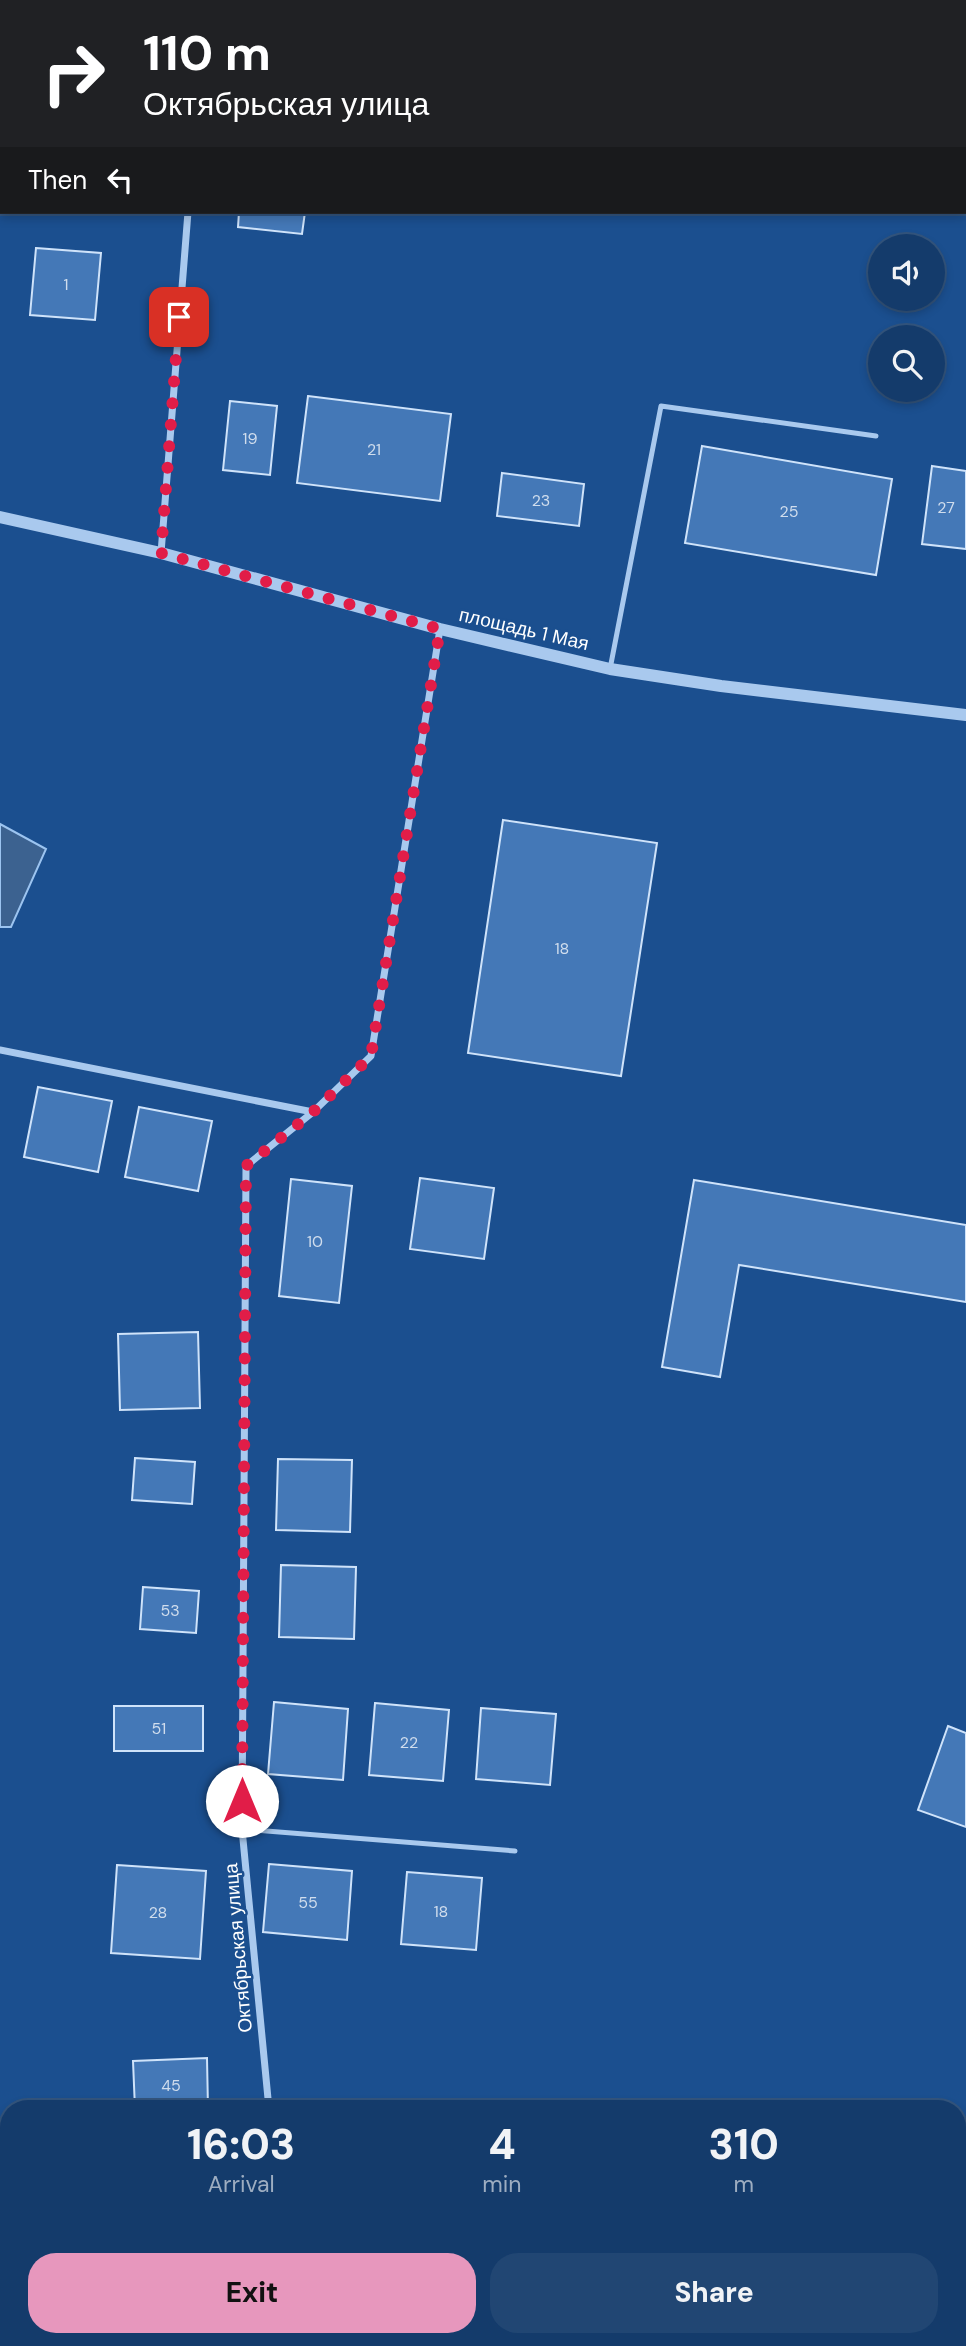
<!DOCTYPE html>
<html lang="en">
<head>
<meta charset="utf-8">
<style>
  body { margin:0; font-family:"DM Sans",sans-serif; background:#214673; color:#f1f3f6; height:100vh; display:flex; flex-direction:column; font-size:26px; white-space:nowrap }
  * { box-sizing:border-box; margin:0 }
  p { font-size:23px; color:#9dadc1 }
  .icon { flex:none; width:38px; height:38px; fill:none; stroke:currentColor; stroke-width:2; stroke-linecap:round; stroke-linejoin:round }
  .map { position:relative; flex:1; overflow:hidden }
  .drawer { position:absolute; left:0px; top:2100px; width:966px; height:247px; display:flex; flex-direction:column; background:#143b6b; border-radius:28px 28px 0 0; box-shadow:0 4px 10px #0003,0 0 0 2px #33557e }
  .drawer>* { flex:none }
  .hud { position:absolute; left:0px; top:0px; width:966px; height:214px; box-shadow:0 4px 10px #0003,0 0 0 2px #33557e; background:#202124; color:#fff; overflow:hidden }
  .fabs { position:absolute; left:868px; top:234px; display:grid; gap:14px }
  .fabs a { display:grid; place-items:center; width:77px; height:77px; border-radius:50%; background:#143b6b; box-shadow:0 4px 10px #0003,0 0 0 2px #33557e; font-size:35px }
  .pin { position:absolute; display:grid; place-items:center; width:60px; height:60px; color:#fff; margin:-30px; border-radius:14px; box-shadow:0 4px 10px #0006 }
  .me { position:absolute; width:77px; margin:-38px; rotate:0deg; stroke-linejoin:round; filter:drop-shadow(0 0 5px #0008) }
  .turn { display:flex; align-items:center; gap:24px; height:147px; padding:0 28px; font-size:32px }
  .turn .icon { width:91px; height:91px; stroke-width:2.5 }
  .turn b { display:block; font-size:49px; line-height:60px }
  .then { display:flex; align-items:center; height:66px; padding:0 28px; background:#0003; gap:14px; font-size:26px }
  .eta { display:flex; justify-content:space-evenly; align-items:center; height:119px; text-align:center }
  .eta b { font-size:42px; font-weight:800; line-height:49px }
  .button { display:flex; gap:14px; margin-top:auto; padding:14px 28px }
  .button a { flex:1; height:80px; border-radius:28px; background:#e797bd; color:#111; font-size:28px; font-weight:800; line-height:80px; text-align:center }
  .button a+a { background:#214673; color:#f1f3f6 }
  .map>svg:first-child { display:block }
</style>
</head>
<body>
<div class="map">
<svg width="966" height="2346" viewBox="0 0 966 2346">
  <rect width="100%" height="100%" fill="#1b4f8f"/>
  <polygon fill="#3c6290" stroke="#9cc4f0" stroke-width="2" points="0,824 46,849 11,927 0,927"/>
  <g fill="#4478b7" stroke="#cfe3fa" stroke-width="2">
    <polygon points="239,212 305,212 302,234 238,227"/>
    <polygon points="36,248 101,253 95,320 30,315"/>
    <polygon points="308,396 451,414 440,501 297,483"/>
    <polygon points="230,401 277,406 270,475 223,470"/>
    <polygon points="702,446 892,479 876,575 685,543"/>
    <polygon points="932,466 966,471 966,549 922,544"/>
    <polygon points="502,473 584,484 579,526 497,516"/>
    <polygon points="503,820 657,843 621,1076 468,1053"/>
    <polygon points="38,1087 112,1101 98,1172 24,1157"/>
    <polygon points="139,1107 212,1121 198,1191 125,1177"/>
    <polygon points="420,1178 494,1188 484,1259 410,1249"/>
    <polygon points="291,1179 352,1186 339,1303 279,1296"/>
    <polygon points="694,1180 966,1225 966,1302 739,1265 720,1377 662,1367"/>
    <polygon points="198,1332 200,1408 120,1410 118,1334"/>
    <polygon points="135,1458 195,1462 192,1504 132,1500"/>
    <polygon points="278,1459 352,1460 350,1532 276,1530"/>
    <polygon points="281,1565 356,1567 354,1639 279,1637"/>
    <polygon points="143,1587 199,1591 196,1633 140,1629"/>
    <polygon points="274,1702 348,1709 343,1780 268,1774"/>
    <polygon points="375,1703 449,1710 443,1781 369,1775"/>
    <rect x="114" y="1706" width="89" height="45"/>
    <polygon points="481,1708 556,1714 550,1785 476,1779"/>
    <polygon points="948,1726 966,1733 966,1827 918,1810"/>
    <polygon points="269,1864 352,1871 347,1940 263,1932"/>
    <polygon points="117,1865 206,1871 200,1959 111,1953"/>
    <polygon points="407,1872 482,1878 476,1950 401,1944"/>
    <polygon points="207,2058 208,2109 135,2109 133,2061"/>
    <polygon points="179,2338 228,2338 229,2346 155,2346 154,2342"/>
    <polygon points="321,2338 395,2338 396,2346 322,2346"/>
  </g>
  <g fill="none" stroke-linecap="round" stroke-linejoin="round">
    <g stroke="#a9c9ee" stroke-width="5">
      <polyline points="610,669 661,406 876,436"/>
      <polyline points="242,1829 515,1851"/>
    </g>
    <g stroke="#a9c9ee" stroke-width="7">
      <polyline points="204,2 204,0"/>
      <polyline points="161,553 188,212"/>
      <polyline points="0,1050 313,1112"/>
      <polyline points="269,2109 242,1829 246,1166 313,1112 371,1056 440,629"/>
      <polyline points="292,2338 292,2346"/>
    </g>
    <polyline stroke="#a9c9ee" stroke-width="12" points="0,517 161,553 440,629 610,669 721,686 966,715"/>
  </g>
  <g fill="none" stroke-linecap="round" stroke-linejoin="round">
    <polyline stroke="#e11d48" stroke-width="12" stroke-dasharray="0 21.6" points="179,317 161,553 440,629 371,1056 313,1112 246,1166 242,1801"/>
  </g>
  <g text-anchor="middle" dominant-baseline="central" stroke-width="5" stroke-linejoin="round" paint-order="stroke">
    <g font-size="16" fill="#d0dded">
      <text x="66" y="284">1</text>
      <text x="250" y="438">19</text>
      <text x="374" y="449">21</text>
      <text x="541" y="500">23</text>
      <text x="946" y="507">27</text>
      <text x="789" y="511">25</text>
      <text x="562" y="948">18</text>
      <text x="315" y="1241">10</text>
      <text x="170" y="1610">53</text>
      <text x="159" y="1728">51</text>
      <text x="409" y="1742">22</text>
      <text x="308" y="1902">55</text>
      <text x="441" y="1911">18</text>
      <text x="158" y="1912">28</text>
      <text x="171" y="2085">45</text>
    </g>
    <g font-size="19" fill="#fff" stroke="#1b4f8f">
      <text transform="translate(524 629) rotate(13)">площадь 1 Мая</text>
      <text transform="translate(238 1948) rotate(-95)">Октябрьская улица</text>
    </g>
  </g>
</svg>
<div class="fabs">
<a><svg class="icon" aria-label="sound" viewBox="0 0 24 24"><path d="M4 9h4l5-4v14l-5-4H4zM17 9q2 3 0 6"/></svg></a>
<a><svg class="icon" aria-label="search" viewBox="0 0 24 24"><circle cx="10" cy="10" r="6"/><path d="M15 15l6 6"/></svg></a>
</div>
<div class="pin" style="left:179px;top:317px;background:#d93025"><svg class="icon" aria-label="arrive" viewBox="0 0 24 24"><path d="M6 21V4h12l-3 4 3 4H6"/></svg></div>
<svg class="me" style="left:242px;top:1801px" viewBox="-20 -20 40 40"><circle r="19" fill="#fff"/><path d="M0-13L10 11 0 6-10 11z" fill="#e11d48"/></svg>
<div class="hud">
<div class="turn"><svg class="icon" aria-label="right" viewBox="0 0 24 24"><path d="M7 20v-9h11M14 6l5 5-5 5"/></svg><div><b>110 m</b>Октябрьская улица</div></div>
<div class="then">Then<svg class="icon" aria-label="left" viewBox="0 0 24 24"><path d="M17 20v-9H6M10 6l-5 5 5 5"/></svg></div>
</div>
<section class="drawer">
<div class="eta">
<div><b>16:03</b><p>Arrival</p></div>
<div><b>4</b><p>min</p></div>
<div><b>310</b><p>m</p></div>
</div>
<div class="button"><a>Exit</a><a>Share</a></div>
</section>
</div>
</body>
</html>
